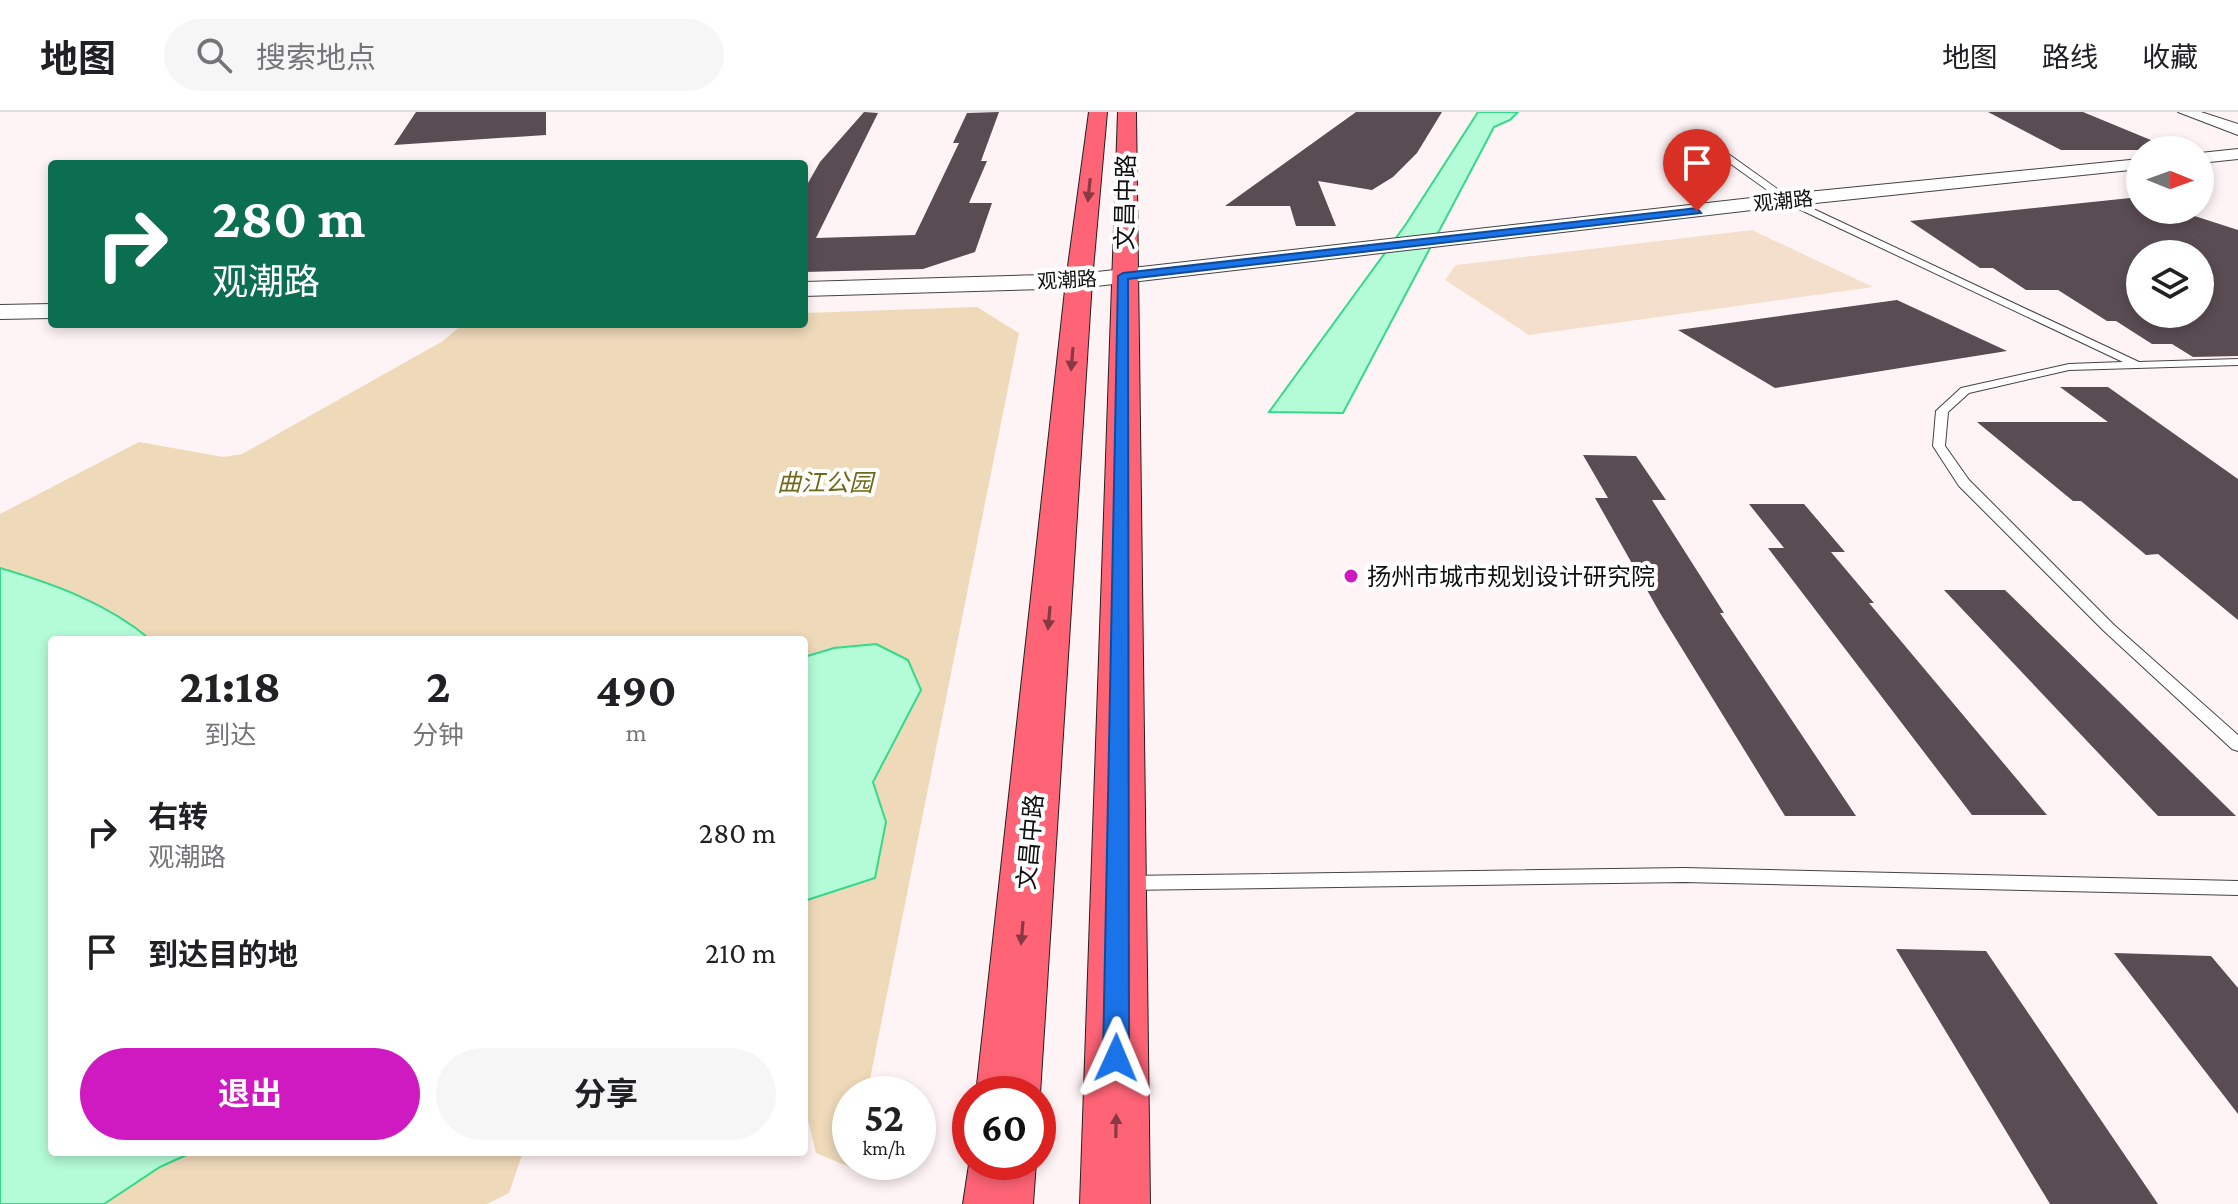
<!DOCTYPE html>
<html lang="zh">
<head>
<meta charset="utf-8">
<style>
  body { margin:0; font-family:"Crimson Pro","Noto Sans SC",serif; background:#f6f6f6; color:#202124; height:100vh; display:flex; flex-direction:column; font-size:30px; white-space:nowrap }
  * { box-sizing:border-box; margin:0 }
  p { font-size:26px; color:#757577 }
  .icon { flex:none; width:44px; height:44px; fill:none; stroke:currentColor; stroke-width:2; stroke-linecap:round; stroke-linejoin:round }
  .map { position:relative; flex:1; overflow:hidden }
  .panel { position:absolute; left:48px; top:524px; width:760px; height:520px; display:flex; flex-direction:column; background:#fff; border-radius:8px; box-shadow:0 4px 12px #0003 }
  .panel>* { flex:none }
  .top-card { position:absolute; left:48px; top:48px; width:760px; height:168px; border-radius:8px; box-shadow:0 4px 12px #0003; background:#0b6e4f; color:#fff; overflow:hidden }
  .needle { width:52px; rotate:91deg }
  .fabs { position:absolute; left:2126px; top:24px; display:grid; gap:16px }
  .fabs a { display:grid; place-items:center; width:88px; height:88px; border-radius:50%; background:#fff; box-shadow:0 4px 12px #0003; font-size:40px }
  .speed { position:absolute; left:832px; top:964px; display:flex; gap:16px; font-size:40px; font-weight:700; text-align:center }
  .speed>* { display:grid; place-content:center; width:104px; height:104px; border-radius:50%; background:#fff; box-shadow:0 4px 12px #0003; line-height:1 }
  .speed small { font-size:20px; font-weight:400 }
  .speed .limit { border:12px solid #d22; background:#fff; color:#111 }
  .pin { position:absolute; display:grid; place-items:center; width:68px; height:68px; color:#fff; margin:-82px -34px; border-radius:50% 50% 50% 0; rotate:-45deg; box-shadow:0 0 8px #0007 }
  .pin .icon { rotate:45deg }
  .me { position:absolute; width:88px; margin:-44px; rotate:1deg; stroke-linejoin:round; filter:drop-shadow(0 0 6px #0008) }
  .turn { display:flex; align-items:center; gap:28px; height:168px; padding:0 32px; font-size:36px }
  .turn .icon { width:104px; height:104px; stroke-width:2.5 }
  .turn b { display:block; font-size:56px; line-height:68px }
  .eta { display:flex; justify-content:space-evenly; align-items:center; height:136px; text-align:center }
  .eta b { font-size:48px; font-weight:700; line-height:56px }
  .primary-button { display:flex; gap:16px; margin-top:auto; padding:16px 32px }
  .primary-button a { flex:1; height:92px; border-radius:48px; background:#cf1ac1; color:#fff; font-size:32px; font-weight:700; line-height:92px; text-align:center }
  .primary-button a+a { background:#f6f6f6; color:#202124 }
  ul { padding:0; list-style:none }
  li { display:flex; align-items:center; gap:24px; height:120px; padding:0 32px }
  li div { flex:1 }
  li b { display:block; font-size:30px }
  li em { font-style:normal }
  header { display:flex; align-items:center; gap:48px; box-sizing:border-box; height:112px; padding:0 40px; background:#fff; border-bottom:2px solid #e0e0e0 }
  header strong { font-size:38px }
  nav { display:flex; gap:44px; margin-inline-start:auto; font-size:28px }
  .search { width:560px; height:72px; background:#f6f6f6; display:flex; align-items:center; gap:20px; box-sizing:border-box; padding:0 28px; border-radius:44px; color:#757577; font-size:30px }
  .map>svg:first-child { display:block }
</style>
</head>
<body>
<header>
<strong>地图</strong>
<div class="search"><svg class="icon" aria-label="search" viewBox="0 0 24 24"><circle cx="10" cy="10" r="6"/><path d="M15 15l6 6"/></svg>搜索地点</div>
<nav><a>地图</a><a>路线</a><a>收藏</a></nav>
</header>
<div class="map">
<svg width="2238" height="1092" viewBox="0 0 2238 1092">
  <rect width="100%" height="100%" fill="#fff4f5"/>
  <polygon fill="#eed9b9" points="977,195 1019,221 867,982 850,982 852,1056 816,1041 804,992 804,528 52,528 52,1040 523,1040 509,1081 487,1092 0,1092 0,402 139,330 223,345 242,342 443,229 463,212 804,212 804,201"/>
  <polygon fill="#f4dfcc" points="1752,118 1873,175 1529,223 1445,168 1456,153"/>
  <g fill="#b4fbd7" stroke="#34d98a" stroke-width="2">
    <polygon points="1478,0 1518,0 1510,8 1494,15 1343,301 1269,300 1406,112"/>
    <path d="M0 456C54 472 107 491 151 528H52V1040H193L160 1055 104 1092H0Z"/>
    <polygon points="876,532 908,548 921,578 873,670 886,710 875,766 804,789 804,545 834,536"/>
  </g>
  <g fill="#5a4c53" fill-rule="evenodd">
    <polygon points="416,0 546,0 546,23 394,33"/>
    <polygon points="864,0 878,1 816,126 915,123 959,31 953,31 967,1 999,0 981,49 987,49 969,91 992,91 975,140 923,157 804,160 804,78 820,50"/>
    <polygon points="1356,0 1442,0 1417,41 1393,65 1372,78 1318,69 1336,114 1296,114 1290,94 1225,94"/>
    <polygon points="1988,0 2083,0 2175,38 2061,38"/>
    <path d="M2140 85V98H2176L2238 118V244L2193 245 2172 232H2152L2116 209H2107L2058 178H2026L1993 156H1980L1910 109ZM2140 142H2200V202H2140Z"/>
    <polygon points="1897,188 2007,239 1775,276 1678,218"/>
    <polygon points="2060,275 2108,275 2238,367 2238,508 2158,442 2146,443 2081,389 2073,389 1977,310 2108,310"/>
    <polygon points="1583,343 1636,344 1666,388 1652,388 1724,501 1720,501 1856,704 1785,704 1660,501 1595,386 1608,386"/>
    <polygon points="1749,392 1804,392 1845,440 1831,440 1874,491 1869,491 2047,703 1972,703 1768,436 1784,436"/>
    <polygon points="1944,478 2005,478 2236,704 2158,704"/>
    <polygon points="1896,837 1986,839 2158,1092 2050,1092"/>
    <polygon points="2114,841 2211,844 2238,876 2238,1002"/>
  </g>
  <g fill="none" stroke-linecap="round" stroke-linejoin="round">
    <defs>
      <g id="service">
        <polygon points="1721,41 1727,41 1790,86 2139,250 2238,247 2238,253 2069,258 1969,281 1948,300 1945,334 1969,368 2114,513 2238,623 2238,639 2232,637 2104,519 1959,374 1933,334 1936,299 1961,276 2069,252 2123,250 1784,90 1721,45"/>
        <polygon points="1684,756 2238,769 2238,783 1684,770 1124,778 1117,776 1114,771 1117,766 1124,764"/>
      </g>
      <g id="tertiary">
        <polygon points="2178,0 2201,0 2238,12 2238,23"/>
        <polygon points="2238,37 2238,47 2200,51 2200,41"/>
        <polygon points="2140,47 2140,57 1787,94 1079,176 804,184 804,170 1079,162 1787,82"/>
        <polygon points="52,192 52,206 0,207 0,193"/>
      </g>
      <g id="primary">
        <polygon points="1089,0 1107,0 1092,169 1040,982 1038,987 1038,982 976,982 1066,169"/>
        <polygon points="1118,0 1136,0 1150,1092 1080,1092"/>
        <polygon points="970,1046 970,1050 1036,1050 1033,1092 963,1092"/>
      </g>
    </defs>
    <use href="#service" stroke="#434343" stroke-width="2"/>
    <use href="#tertiary" stroke="#434343" stroke-width="2"/>
    <use href="#primary" stroke="#212121" stroke-width="2"/>
    <use href="#service" fill="#fff" fill-rule="evenodd"/>
    <use href="#tertiary" fill="#fff" fill-rule="evenodd"/>
    <use href="#primary" fill="#ff6476" fill-rule="evenodd"/>
  </g>
  <defs><path id="oneway-solid" d="M-6-.8H1V-3.2L6.5 0L1 3.2V.8H-6Z" transform="scale(2)"/></defs>
  <g fill="#883a43">
    <use href="#oneway-solid" transform="translate(1089 78) rotate(96)"/>
    <use href="#oneway-solid" transform="translate(1072 247) rotate(95)"/>
    <use href="#oneway-solid" transform="translate(1049 506) rotate(95)"/>
    <use href="#oneway-solid" transform="translate(1022 821) rotate(95)"/>
    <use href="#oneway-solid" transform="translate(1116 1014) rotate(-89)"/>
  </g>
  <polygon fill="#1a73e8" stroke="#114b97" stroke-width="2" points="1697,96 1701,101 1128,167 1129,946 1125,954 1116,957 1107,954 1103,946 1118,164 1123,161"/>
  <circle fill="#cf1ac1" stroke="#fff" stroke-width="3" cx="1351" cy="464" r="8"/>
  <g text-anchor="middle" dominant-baseline="central" stroke-width="8" stroke-linejoin="round" paint-order="stroke">
    <g font-size="20" fill="#101010" stroke="#fff">
      <text transform="translate(1783 89) rotate(-6)">观潮路</text>
      <text transform="translate(1067 168) rotate(-3)">观潮路</text>
    </g>
    <g font-size="24" fill="#101010" stroke="#fff">
      <text transform="translate(1125 90) rotate(-89)">文昌中路</text>
      <text transform="translate(1030 730) rotate(-85)">文昌中路</text>
    </g>
    <g font-size="24" font-style="italic" fill="#706919" stroke="#fff">
      <text x="825" y="370">曲江公园</text>
    </g>
    <g font-size="24" fill="#101010" stroke="#fff" text-anchor="start">
      <text x="1367" y="464">扬州市城市规划设计研究院</text>
    </g>
  </g>
</svg>
<div class="fabs">
<a><svg class="needle" viewBox="-14 -14 28 28"><path d="M0-13l5 13h-10z" fill="#e53935"/><path d="M0 13l5-13h-10z" fill="#757577"/></svg></a>
<a><svg class="icon" aria-label="layers" viewBox="0 0 24 24"><path d="M12 4l9 5-9 5-9-5zM3 14l9 5 9-5"/></svg></a>
</div>
<div class="speed"><div>52<small>km/h</small></div><div class="limit">60</div></div>
<div class="pin" style="left:1697px;top:99px;background:#d93025"><svg class="icon" aria-label="arrive" viewBox="0 0 24 24"><path d="M6 21V4h12l-3 4 3 4H6"/></svg></div>
<svg class="me" style="left:1116px;top:946px" viewBox="-20 -20 40 40"><path d="M0-17L14 15 0 8-14 15z" fill="#1a73e8" stroke="#fff" stroke-width="4"/></svg>
<div class="top-card">
<div class="turn"><svg class="icon" aria-label="right" viewBox="0 0 24 24"><path d="M7 20v-9h11M14 6l5 5-5 5"/></svg><div><b>280 m</b>观潮路</div></div>
</div>
<section class="panel">
<div class="eta">
<div><b>21:18</b><p>到达</p></div>
<div><b>2</b><p>分钟</p></div>
<div><b>490</b><p>m</p></div>
</div>
<ul>
<li><svg class="icon" aria-label="right" viewBox="0 0 24 24"><path d="M7 20v-9h11M14 6l5 5-5 5"/></svg><div><b>右转</b><p>观潮路</p></div><em>280 m</em></li>
<li><svg class="icon" aria-label="arrive" viewBox="0 0 24 24"><path d="M6 21V4h12l-3 4 3 4H6"/></svg><div><b>到达目的地</b></div><em>210 m</em></li>
</ul>
<div class="primary-button"><a>退出</a><a>分享</a></div>
</section>
</div>
</body>
</html>
